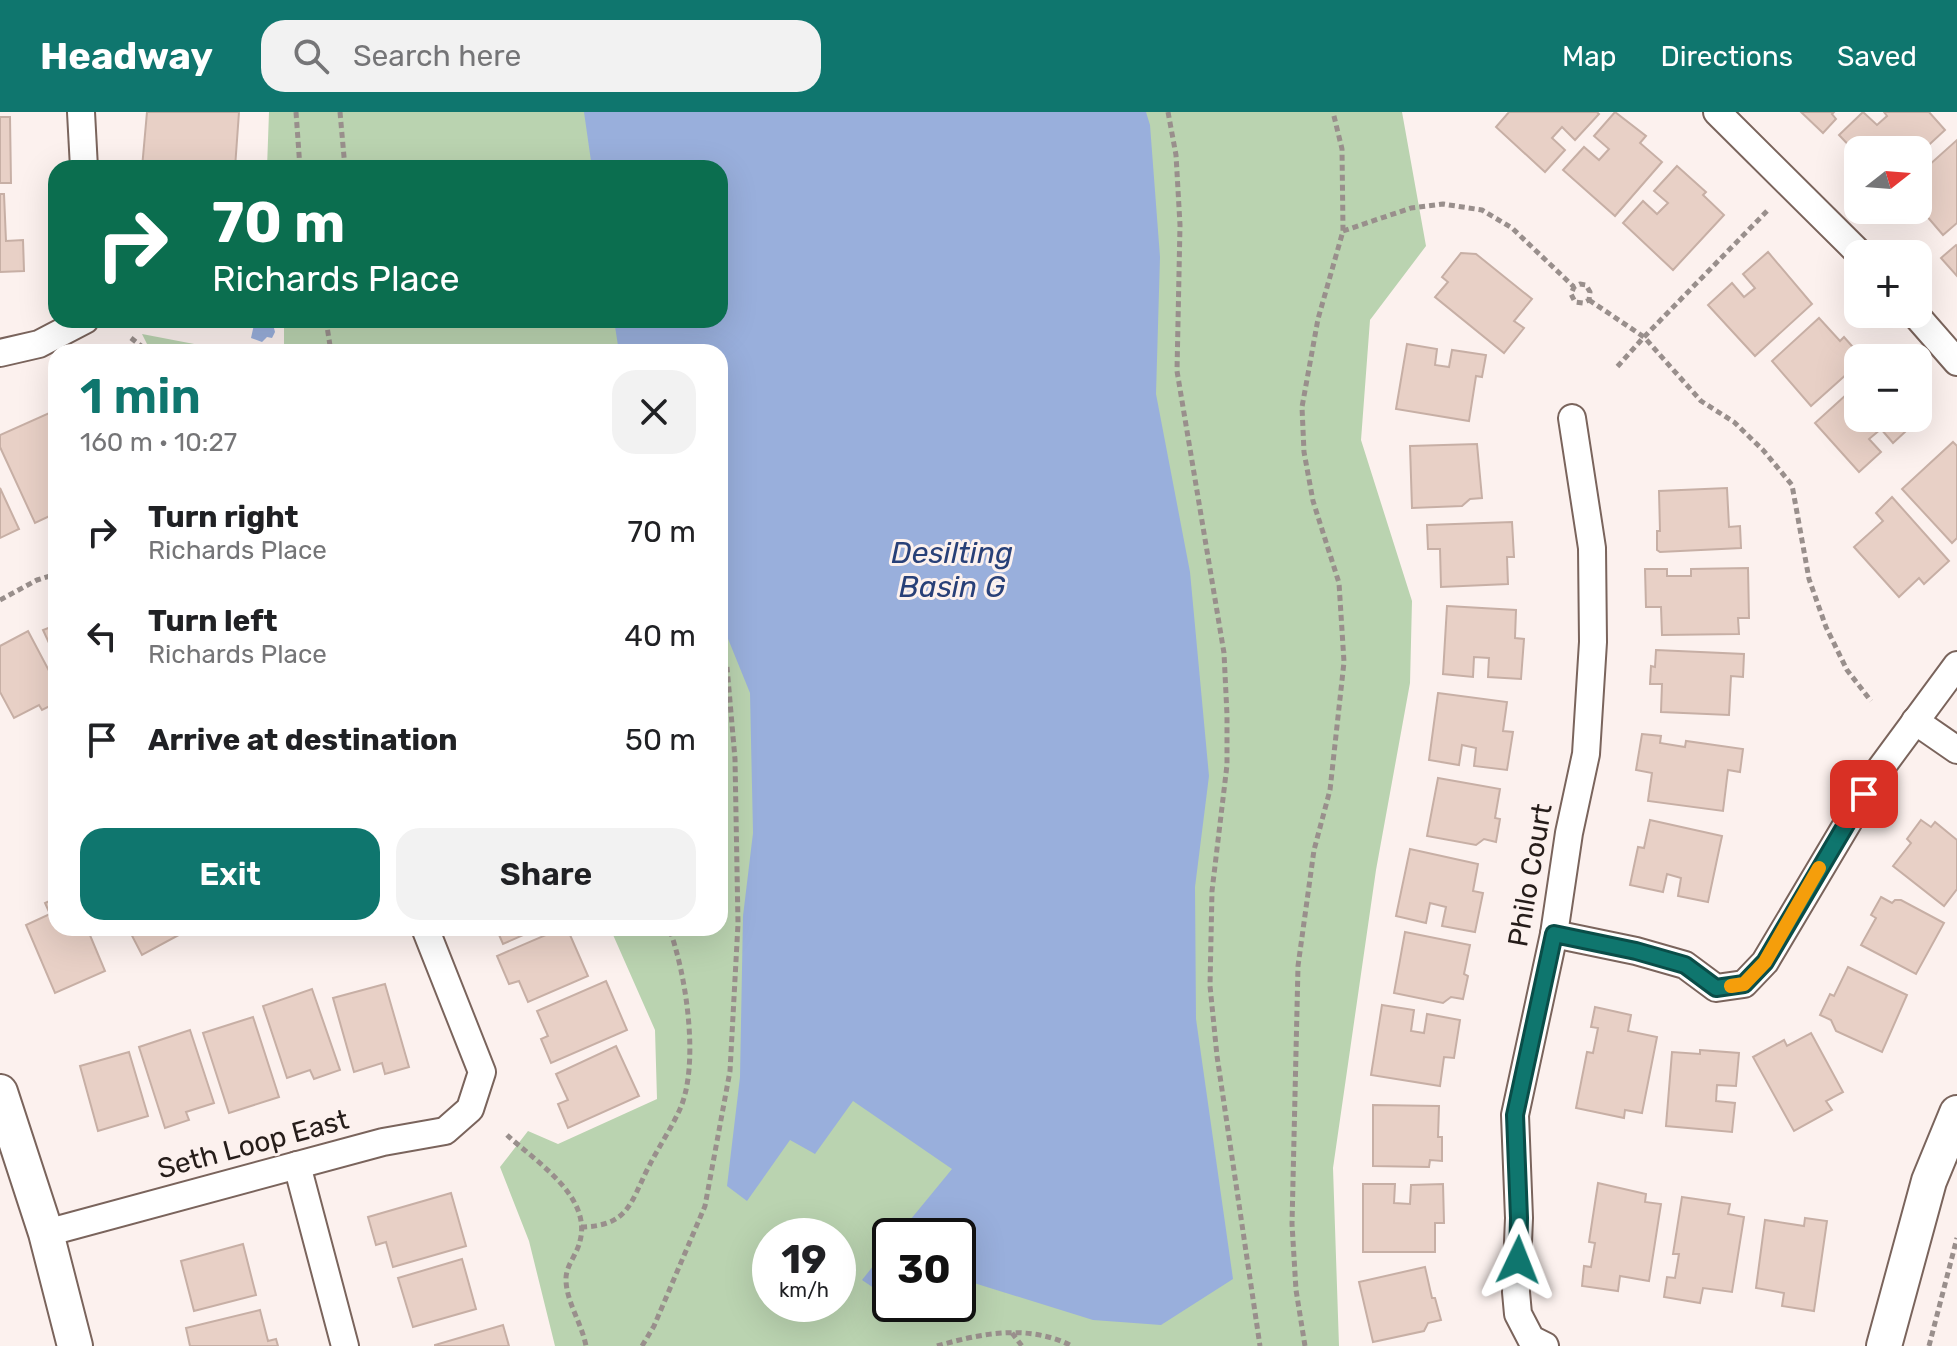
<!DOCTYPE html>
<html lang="en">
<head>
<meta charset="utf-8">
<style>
  body { margin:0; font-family:Rubik,sans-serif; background:#f2f2f2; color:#202124; height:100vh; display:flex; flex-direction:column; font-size:30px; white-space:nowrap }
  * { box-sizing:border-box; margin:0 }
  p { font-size:26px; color:#757577 }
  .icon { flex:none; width:44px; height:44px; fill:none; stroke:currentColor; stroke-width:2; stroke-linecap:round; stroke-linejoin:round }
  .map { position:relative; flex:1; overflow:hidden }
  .panel { position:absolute; left:48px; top:232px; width:680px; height:592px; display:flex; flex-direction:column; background:#fff; border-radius:24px; box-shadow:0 8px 32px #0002 }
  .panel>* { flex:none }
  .guide { position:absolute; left:48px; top:48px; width:680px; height:168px; border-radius:24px; box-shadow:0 8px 32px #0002; background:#0b6e4f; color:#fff; overflow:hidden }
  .needle { width:52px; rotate:73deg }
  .controls { position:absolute; left:1844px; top:24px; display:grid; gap:16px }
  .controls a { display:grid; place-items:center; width:88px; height:88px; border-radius:16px; background:#fff; box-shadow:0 8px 32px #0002; font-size:40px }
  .speed { position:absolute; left:752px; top:1106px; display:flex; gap:16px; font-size:40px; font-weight:700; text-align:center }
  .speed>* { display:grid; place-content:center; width:104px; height:104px; border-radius:50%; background:#fff; box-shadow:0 8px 32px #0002; line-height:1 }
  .speed small { font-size:20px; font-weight:400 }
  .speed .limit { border:4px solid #111; border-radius:12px; background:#fff; color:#111 }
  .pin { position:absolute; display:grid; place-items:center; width:68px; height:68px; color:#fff; margin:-34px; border-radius:16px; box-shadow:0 4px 12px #0006 }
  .me { position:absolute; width:88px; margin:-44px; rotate:2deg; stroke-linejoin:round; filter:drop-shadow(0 0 6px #0008) }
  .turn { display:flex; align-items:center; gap:28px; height:168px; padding:0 32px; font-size:36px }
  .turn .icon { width:104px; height:104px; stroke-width:2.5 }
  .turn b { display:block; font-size:56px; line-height:68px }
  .round { display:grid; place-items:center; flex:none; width:84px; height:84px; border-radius:24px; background:#f2f2f2 }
  .headline { display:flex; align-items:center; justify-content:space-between; height:136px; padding:0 32px }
  h1 { font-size:48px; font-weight:600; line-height:60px; color:#0f766e }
  .button { display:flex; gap:16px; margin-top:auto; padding:16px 32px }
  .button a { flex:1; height:92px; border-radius:24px; background:#0f766e; color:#fff; font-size:32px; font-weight:600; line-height:92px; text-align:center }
  .button a+a { background:#f2f2f2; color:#202124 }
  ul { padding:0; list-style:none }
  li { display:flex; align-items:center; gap:24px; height:104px; padding:0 32px }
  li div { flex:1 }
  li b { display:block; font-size:30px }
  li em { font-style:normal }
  header { display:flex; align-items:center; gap:48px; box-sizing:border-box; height:112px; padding:0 40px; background:#0f766e; color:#fff }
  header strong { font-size:38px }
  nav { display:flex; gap:44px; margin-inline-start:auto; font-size:28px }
  .search { width:560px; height:72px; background:#f2f2f2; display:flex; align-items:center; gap:20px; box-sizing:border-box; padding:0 28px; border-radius:24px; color:#757577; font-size:30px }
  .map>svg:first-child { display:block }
</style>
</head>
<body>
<header>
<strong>Headway</strong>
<div class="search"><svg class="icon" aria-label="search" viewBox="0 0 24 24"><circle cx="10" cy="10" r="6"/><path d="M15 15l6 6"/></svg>Search here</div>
<nav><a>Map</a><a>Directions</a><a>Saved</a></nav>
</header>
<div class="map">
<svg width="1957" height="1234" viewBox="0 0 1957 1234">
  <rect width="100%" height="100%" fill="#fcf1ee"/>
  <g fill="#bad3b0" fill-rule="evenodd">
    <path d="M269 0H1402L1426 134 1370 208 1361 328 1412 489 1410 571 1376 758 1333 1056 1339 1234H555L529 1129 500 1055 528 1019 558 1032 657 987 655 918 610 816H720V240H284V208H720V56H267ZM770 1124H838V1192H770ZM890 1124H958V1192H890Z"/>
    <polygon points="142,222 236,240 151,240"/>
  </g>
  <g fill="#99afdc">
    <polygon points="584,0 1146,0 1150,13 1160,145 1156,282 1190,460 1209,664 1195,775 1196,907 1233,1167 1161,1213 1093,1208 958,1166 958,1124 897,1124 952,1057 853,989 815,1042 790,1028 747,1089 727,1074 740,965 743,804 753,721 750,581 720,507 720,240 619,240 614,208 720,208 720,56 592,56"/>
    <polygon points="255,208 272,208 275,220 272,226 267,225 262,230 251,226"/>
    <polygon points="890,1133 890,1184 887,1185 862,1168"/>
  </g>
  <g fill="#e8d0c6" stroke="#c7afa5" stroke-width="2">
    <polygon points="147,0 239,0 235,56 142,56"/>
    <polygon points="1509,0 1597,0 1599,2 1575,28 1562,15 1552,26 1565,38 1545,60 1496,15"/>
    <polygon points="1615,0 1646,24 1640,31 1662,50 1615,104 1563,58 1584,35 1599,48 1609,37 1594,24"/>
    <polygon points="1801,0 1834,0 1832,2 1836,7 1823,21"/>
    <polygon points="1863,0 1877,13 1887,4 1884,0 1929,0 1945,18 1918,43 1918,38 1858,38 1858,43 1839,23"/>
    <polygon points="0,5 10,5 11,71 0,71"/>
    <polygon points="1957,28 1957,111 1943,123 1925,102 1920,106 1913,98 1918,98 1918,63"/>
    <polygon points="1677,54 1706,80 1703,83 1724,103 1673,158 1623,111 1643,89 1657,102 1668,91 1654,79"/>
    <polygon points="0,82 4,82 6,129 23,128 24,159 0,160"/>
    <polygon points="1956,133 1957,134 1957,164 1941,146"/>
    <polygon points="1768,140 1812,192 1755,244 1708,193 1732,171 1744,185 1755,176 1743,162"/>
    <polygon points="1461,141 1476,142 1532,187 1514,209 1524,216 1504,241 1435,185 1448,170 1442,165"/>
    <polygon points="1819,206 1840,229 1844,225 1859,242 1850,250 1849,260 1811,294 1772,249"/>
    <polygon points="1407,232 1437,237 1435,253 1449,255 1452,238 1486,243 1482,265 1476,264 1469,309 1396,297"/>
    <polygon points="1858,272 1858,306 1918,308 1893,331 1881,317 1869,327 1881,340 1859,360 1815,311"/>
    <polygon points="56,298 56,401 35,411 0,335 0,323"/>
    <polygon points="1953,330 1957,334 1957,426 1952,431 1902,377"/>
    <polygon points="1477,332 1482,386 1470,387 1462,394 1412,396 1410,334"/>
    <polygon points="0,376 19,417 0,426"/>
    <polygon points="1727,376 1729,415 1740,414 1741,436 1660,440 1657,438 1657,419 1660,419 1659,379"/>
    <polygon points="1892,385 1949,449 1924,472 1919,466 1899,485 1854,435 1883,409 1876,401"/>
    <polygon points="1512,410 1514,445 1507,445 1508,472 1441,475 1440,437 1428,437 1427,413"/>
    <polygon points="1748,456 1749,506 1738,506 1739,522 1662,523 1661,495 1646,495 1645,457 1667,457 1667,464 1691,464 1691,457"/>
    <polygon points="1447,494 1516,498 1515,526 1524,527 1521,567 1488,565 1489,546 1474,545 1473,565 1443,562"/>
    <polygon points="56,513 56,546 43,518"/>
    <polygon points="28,519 56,572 56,591 42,598 39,593 14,606 0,580 0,534"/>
    <polygon points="1656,538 1744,542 1743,565 1731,564 1729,603 1661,600 1662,572 1650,572 1651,554 1655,555"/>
    <polygon points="1438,581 1507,590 1503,619 1513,620 1507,658 1474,654 1476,636 1462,633 1459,653 1429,648"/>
    <polygon points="1642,622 1661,624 1660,631 1685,635 1686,629 1743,637 1740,660 1728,658 1723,699 1648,689 1652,661 1636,658"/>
    <polygon points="1438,666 1500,677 1495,706 1500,707 1496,730 1484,727 1476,733 1427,724"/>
    <polygon points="1650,708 1722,724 1708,790 1678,784 1681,766 1667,762 1663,780 1630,773 1638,735 1644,736"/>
    <polygon points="1921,708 1931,715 1935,710 1957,728 1957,777 1944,794 1893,754 1911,731 1907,727"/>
    <polygon points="1410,737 1478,752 1473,779 1483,781 1475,820 1442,814 1446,795 1430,791 1426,811 1396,804"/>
    <polygon points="1881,785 1892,791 1895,788 1901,788 1944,811 1916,862 1861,833 1876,806 1871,803"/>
    <polygon points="56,786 56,816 87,816 105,859 55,881 26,813 50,802 45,791"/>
    <polygon points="128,816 187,816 188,818 142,843"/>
    <polygon points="496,816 539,816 503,832"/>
    <polygon points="562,816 567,816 588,864 528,890 519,869 509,872 497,844"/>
    <polygon points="1405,820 1470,833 1464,862 1468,864 1463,887 1451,885 1443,891 1394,881"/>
    <polygon points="1848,855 1907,883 1882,940 1836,919 1831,908 1820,903 1830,882 1834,884"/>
    <polygon points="606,869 627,918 551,951 541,927 548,924 537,899"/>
    <polygon points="385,872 409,955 385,962 382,951 354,960 333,886"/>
    <polygon points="312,877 340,958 314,967 310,958 287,966 263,894"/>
    <polygon points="1382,893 1414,898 1411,919 1424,921 1427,902 1460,908 1454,946 1444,945 1440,974 1371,963"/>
    <polygon points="1595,895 1631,903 1628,919 1657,925 1642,1001 1625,998 1624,1006 1576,996 1587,940 1593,941 1598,916 1591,915"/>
    <polygon points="253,905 279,985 229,1001 203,921"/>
    <polygon points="190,918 214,991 186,1000 189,1008 165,1016 139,935"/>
    <polygon points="1811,921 1843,980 1826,989 1832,998 1794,1019 1753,945 1784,928 1787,934"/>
    <polygon points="616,934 639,984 568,1016 558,992 568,988 556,962"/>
    <polygon points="1700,938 1739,941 1736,974 1717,973 1716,989 1735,991 1732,1020 1666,1014 1672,940 1700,942"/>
    <polygon points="129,940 148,1004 98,1019 80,954"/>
    <polygon points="1373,993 1439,994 1438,1025 1442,1025 1442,1049 1430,1048 1429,1055 1373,1054"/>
    <polygon points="1598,1071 1646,1082 1645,1090 1661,1092 1649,1169 1620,1164 1618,1179 1582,1174 1584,1154 1591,1155 1595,1131 1589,1130"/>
    <polygon points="1363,1072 1395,1072 1394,1091 1410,1092 1411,1073 1443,1072 1444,1111 1435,1111 1435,1140 1363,1140"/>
    <polygon points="451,1081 466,1134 393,1155 386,1130 376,1133 368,1105"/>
    <polygon points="1682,1085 1730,1092 1728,1102 1744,1105 1732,1180 1703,1176 1700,1191 1664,1185 1667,1165 1675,1166 1679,1142 1673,1142"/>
    <polygon points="1805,1106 1827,1109 1814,1199 1782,1194 1784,1181 1756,1176 1765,1108 1804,1114"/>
    <polygon points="243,1132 256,1183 194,1199 181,1149"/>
    <polygon points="462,1147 476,1197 413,1215 398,1166"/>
    <polygon points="1425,1155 1432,1186 1435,1186 1441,1208 1428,1211 1424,1219 1373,1230 1359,1170"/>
    <polygon points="260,1198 268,1229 276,1227 278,1234 190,1234 186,1216"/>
    <polygon points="503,1213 509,1234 435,1234 435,1233"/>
  </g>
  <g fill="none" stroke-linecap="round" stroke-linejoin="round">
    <defs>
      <g id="minor">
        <polyline points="81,0 84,56"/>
        <polyline points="1717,0 1860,142"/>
        <polyline points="1915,202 1957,250"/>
        <polyline points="0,241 39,232 85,208"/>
        <polyline points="1915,609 1957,638"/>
        <polyline points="1554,822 1636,839 1685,853 1716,876 1744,872 1765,850 1878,660 1957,553"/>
        <polyline points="297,1053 345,1234"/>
        <polyline points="46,1121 383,1030 445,1019 470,997 482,960 425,816"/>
        <polyline points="1545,1234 1531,1227 1518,1202 1516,1180 1519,1106 1515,1003 1554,822 1569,721 1586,642 1593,530 1592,436 1572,306"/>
      </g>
      <g id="tertiary">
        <polyline points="0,980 46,1121 75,1234"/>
        <polyline points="1884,1234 1929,1069 1957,1001"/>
      </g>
    </defs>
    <use href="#minor" stroke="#7a645c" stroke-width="30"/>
    <use href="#tertiary" stroke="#7a645c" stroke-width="38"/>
    <g stroke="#998f8c" stroke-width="5" stroke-dasharray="6 4" stroke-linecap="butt">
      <polyline points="296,0 300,56"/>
      <polyline points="340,0 345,56"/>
      <polyline points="1168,0 1176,43 1180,113 1177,259 1224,541 1227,603 1227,653 1212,779 1210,874 1217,944 1260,1234"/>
      <polyline points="1767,99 1644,225 1701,289 1734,310 1763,338 1792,373 1809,467 1826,515 1847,558 1871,589"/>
      <polyline points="1343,119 1411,96 1443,92 1482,98 1512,116 1574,175 1580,172 1586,173 1590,180 1589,188 1583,191 1575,190 1571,182 1574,175"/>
      <polyline points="1589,188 1644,225 1617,255"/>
      <polyline points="326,208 331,240"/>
      <polyline points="131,226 149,240"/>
      <polyline points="0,488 37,468 56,462"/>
      <path d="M507 1023C535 1049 592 1084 580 1129 577 1143 565 1154 566 1169 567 1191 582 1212 586 1234"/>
      <path d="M581 1115C628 1114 630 1092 648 1056 658 1036 671 1017 680 997 700 952 686 861 669 816"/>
      <polyline points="1012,1221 1022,1234"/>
      <polyline points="642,1234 654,1214 705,1094 730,959 738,812 735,647 727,555"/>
      <path d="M937 1234C982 1221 1029 1212 1072 1234"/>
      <polyline points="1305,1234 1296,1178 1292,1112 1298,854 1314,738 1330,678 1344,550 1339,471 1313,389 1304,340 1302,295 1318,207 1343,119 1342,37 1333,0"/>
      <polyline points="1929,1234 1957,1126"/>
    </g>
    <use href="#minor" stroke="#fff" stroke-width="26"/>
    <use href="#tertiary" stroke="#fff" stroke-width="34"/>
  </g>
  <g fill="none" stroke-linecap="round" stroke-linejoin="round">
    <defs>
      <polyline id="route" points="1518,1148 1519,1106 1515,1003 1554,822 1636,839 1685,853 1716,876 1744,872 1765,850 1864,682"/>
    </defs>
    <use href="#route" stroke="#0a4d48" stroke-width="20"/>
    <use href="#route" stroke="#0f766e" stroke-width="14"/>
    <polyline stroke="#f59e0b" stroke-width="14" points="1731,874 1744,872 1765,850 1819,756"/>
  </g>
  <g text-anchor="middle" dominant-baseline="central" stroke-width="6" stroke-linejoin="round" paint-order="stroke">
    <g font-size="28" fill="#261d1a" stroke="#fcf1ee">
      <text transform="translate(1530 763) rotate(-80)">Philo Court</text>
      <text transform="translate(253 1032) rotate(-15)">Seth Loop East</text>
    </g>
    <g font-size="30" font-style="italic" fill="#284078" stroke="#fcf1ee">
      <text x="952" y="441">Desilting<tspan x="952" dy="34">Basin G</tspan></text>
    </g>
  </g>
</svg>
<div class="controls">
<a><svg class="needle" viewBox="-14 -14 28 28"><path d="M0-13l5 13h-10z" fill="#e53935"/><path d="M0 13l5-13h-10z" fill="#757577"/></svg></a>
<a>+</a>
<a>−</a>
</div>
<div class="speed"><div>19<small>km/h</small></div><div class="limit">30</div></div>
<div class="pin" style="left:1864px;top:682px;background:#d93025"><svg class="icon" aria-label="arrive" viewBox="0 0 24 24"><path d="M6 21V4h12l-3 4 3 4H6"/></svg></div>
<svg class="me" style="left:1518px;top:1148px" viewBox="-20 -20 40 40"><path d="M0-17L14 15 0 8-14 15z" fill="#0f766e" stroke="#fff" stroke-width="4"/></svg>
<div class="guide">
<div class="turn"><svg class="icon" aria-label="right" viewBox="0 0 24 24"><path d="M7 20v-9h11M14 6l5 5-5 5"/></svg><div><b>70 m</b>Richards Place</div></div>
</div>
<section class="panel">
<div class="headline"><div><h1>1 min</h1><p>160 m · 10:27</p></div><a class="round"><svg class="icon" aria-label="close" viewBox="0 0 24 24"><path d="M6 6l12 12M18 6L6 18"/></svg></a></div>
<ul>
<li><svg class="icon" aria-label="right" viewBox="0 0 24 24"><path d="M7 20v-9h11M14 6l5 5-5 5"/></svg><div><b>Turn right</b><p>Richards Place</p></div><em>70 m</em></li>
<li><svg class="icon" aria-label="left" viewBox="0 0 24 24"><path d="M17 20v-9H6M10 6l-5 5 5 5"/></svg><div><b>Turn left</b><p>Richards Place</p></div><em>40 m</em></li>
<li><svg class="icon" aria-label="arrive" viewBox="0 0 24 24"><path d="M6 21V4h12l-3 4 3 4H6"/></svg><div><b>Arrive at destination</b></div><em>50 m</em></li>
</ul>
<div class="button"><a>Exit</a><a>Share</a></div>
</section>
</div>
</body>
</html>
